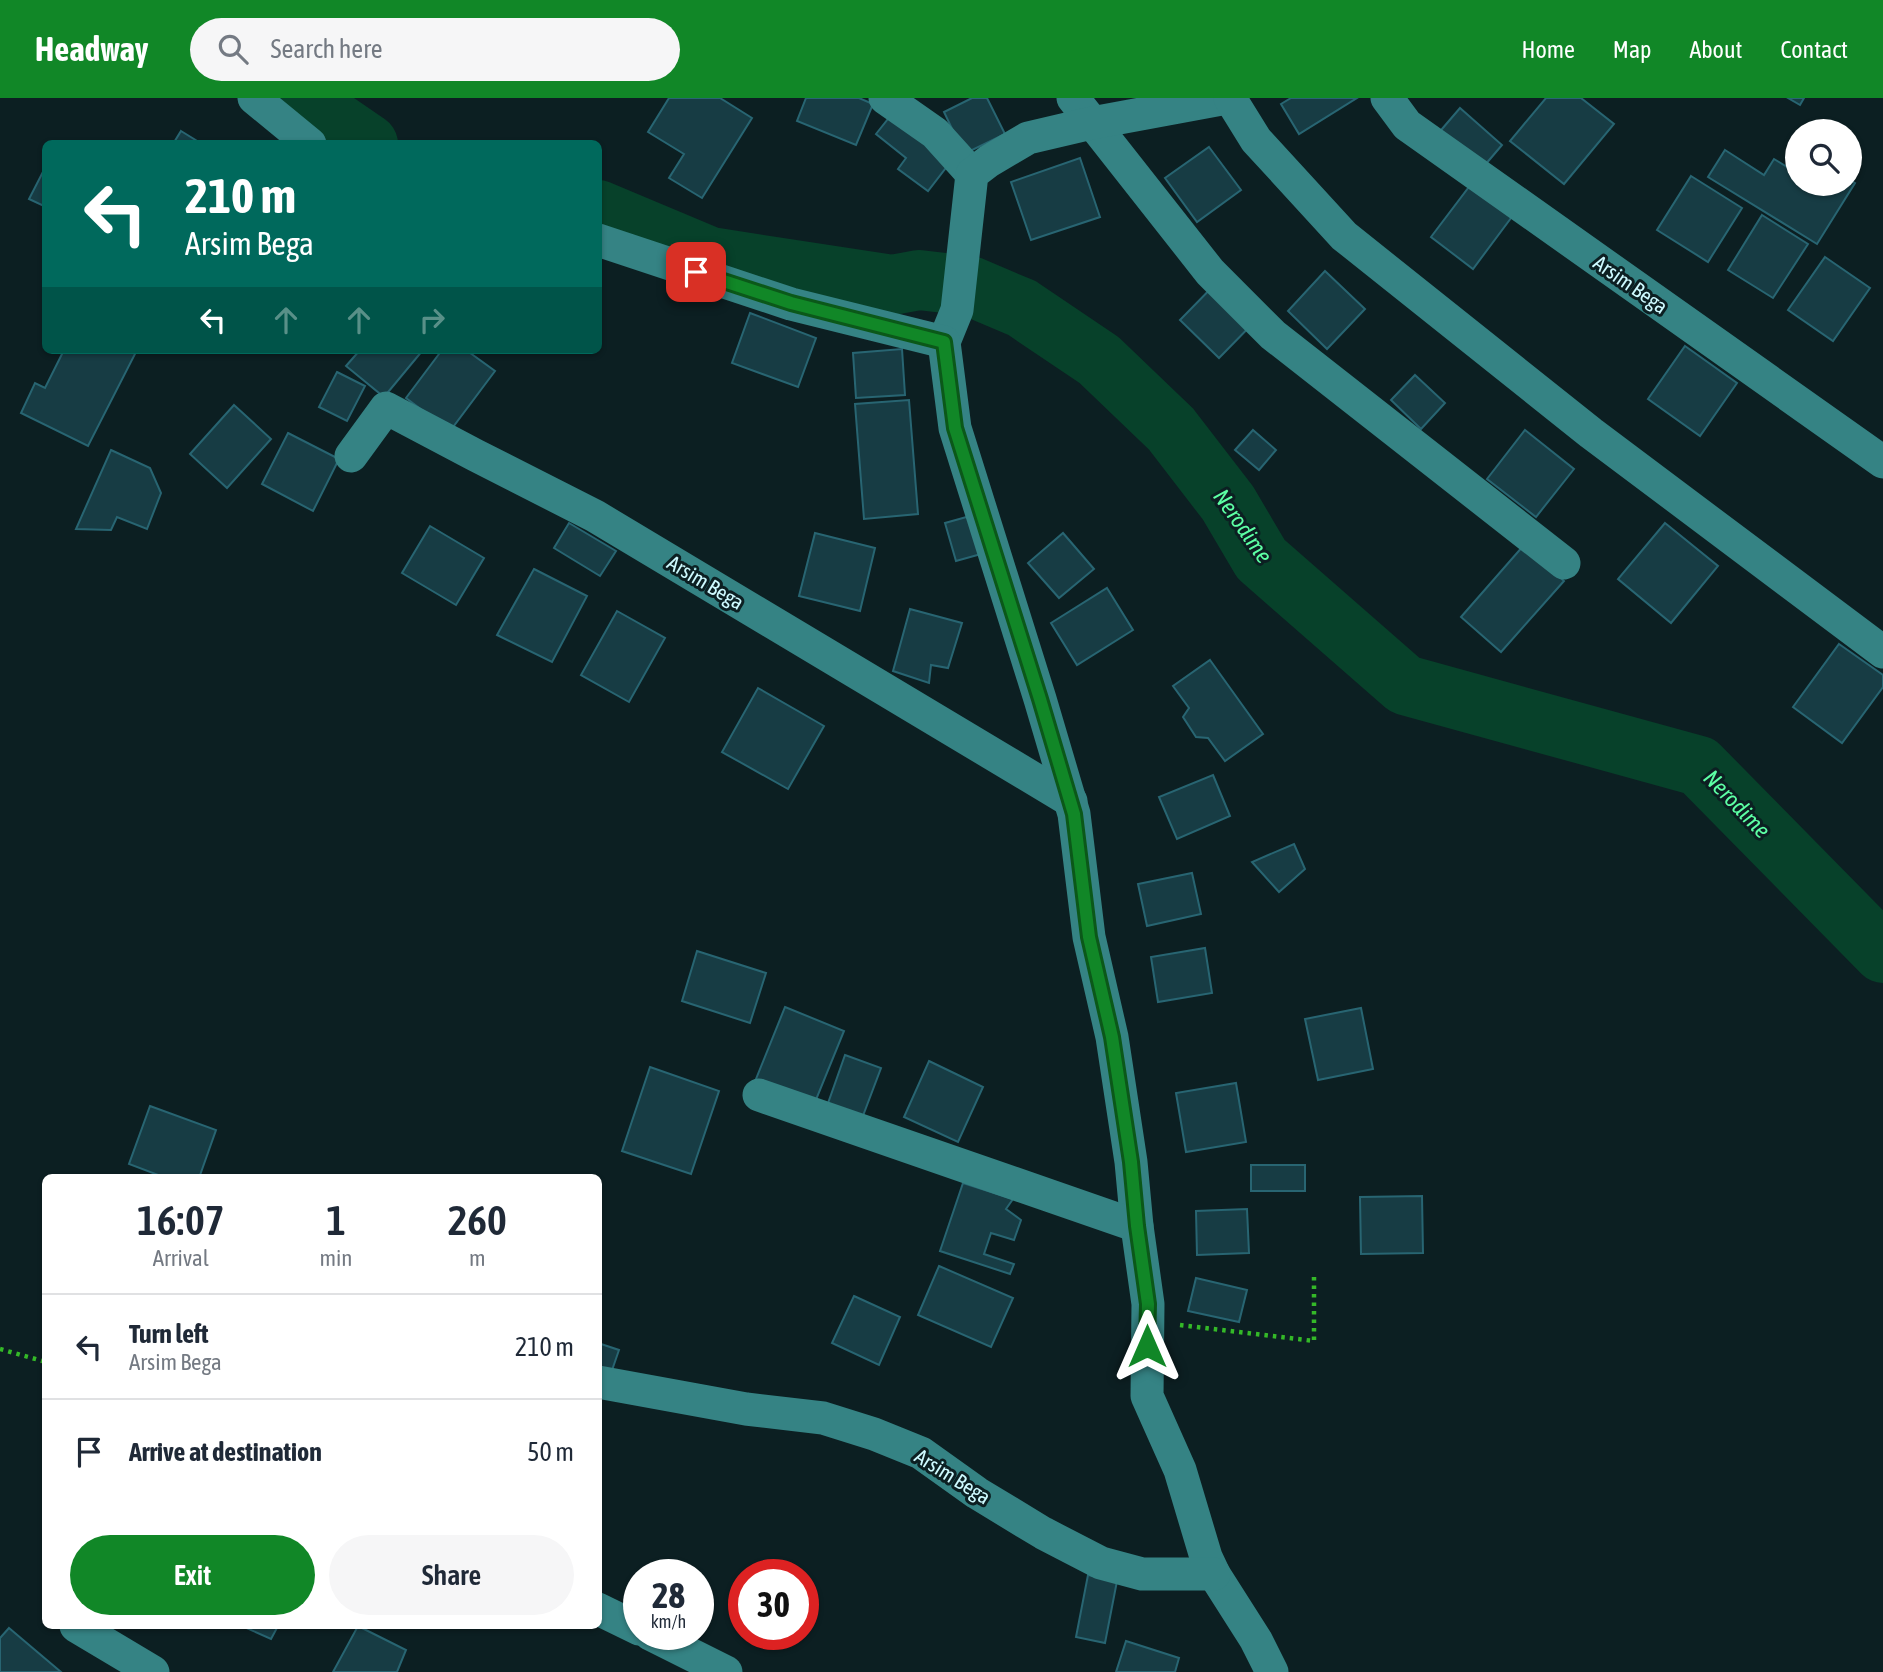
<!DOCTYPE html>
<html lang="en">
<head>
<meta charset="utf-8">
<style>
  body { margin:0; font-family:"Asap Condensed",sans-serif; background:#f6f6f7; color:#1f2937; height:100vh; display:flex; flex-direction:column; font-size:26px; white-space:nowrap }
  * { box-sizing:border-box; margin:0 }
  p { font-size:23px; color:#747a83 }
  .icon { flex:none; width:38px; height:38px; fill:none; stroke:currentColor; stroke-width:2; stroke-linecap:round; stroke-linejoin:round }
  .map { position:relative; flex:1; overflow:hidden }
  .panel { position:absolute; left:42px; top:1076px; width:560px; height:455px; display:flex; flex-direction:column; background:#fff; border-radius:10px; box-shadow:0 2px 5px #0004 }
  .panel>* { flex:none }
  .hud { position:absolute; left:42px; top:42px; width:560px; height:214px; border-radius:10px; box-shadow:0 2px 5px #0004; background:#00695c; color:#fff; overflow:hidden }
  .fabs { position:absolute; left:1785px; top:21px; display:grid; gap:14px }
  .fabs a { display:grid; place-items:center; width:77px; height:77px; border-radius:50%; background:#fff; box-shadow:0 2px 5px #0004; font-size:35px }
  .speed { position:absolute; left:623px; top:1461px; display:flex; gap:14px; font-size:35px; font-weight:700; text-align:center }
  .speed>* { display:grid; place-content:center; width:91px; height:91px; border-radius:50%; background:#fff; box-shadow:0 2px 5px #0004; line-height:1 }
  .speed small { font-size:18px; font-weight:400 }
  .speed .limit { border:10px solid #d22; background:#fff; color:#111 }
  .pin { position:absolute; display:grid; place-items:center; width:60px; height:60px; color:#fff; margin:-30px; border-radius:14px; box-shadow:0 4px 10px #0006 }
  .me { position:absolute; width:77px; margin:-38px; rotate:0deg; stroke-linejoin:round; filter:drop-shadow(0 0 5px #0008) }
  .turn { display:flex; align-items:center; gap:24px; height:147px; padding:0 28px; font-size:32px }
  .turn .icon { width:91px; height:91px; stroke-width:2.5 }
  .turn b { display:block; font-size:49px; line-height:60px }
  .lanes { display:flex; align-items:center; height:66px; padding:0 28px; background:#0003; justify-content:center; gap:35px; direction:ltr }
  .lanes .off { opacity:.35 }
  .eta { display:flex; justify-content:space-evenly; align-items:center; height:119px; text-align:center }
  .eta b { font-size:42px; font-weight:600; line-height:49px }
  .primary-button { display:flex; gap:14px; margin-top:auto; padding:14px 28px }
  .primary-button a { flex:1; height:80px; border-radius:42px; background:#118727; color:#fff; font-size:28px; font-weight:600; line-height:80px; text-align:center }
  .primary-button a+a { background:#f6f6f7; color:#1f2937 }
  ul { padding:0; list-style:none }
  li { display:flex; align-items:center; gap:21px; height:105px; padding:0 28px; border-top:2px solid #e0e1e3 }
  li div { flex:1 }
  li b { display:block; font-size:26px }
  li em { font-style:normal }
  header { display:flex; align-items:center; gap:42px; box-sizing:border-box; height:98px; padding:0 35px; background:#118727; color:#fff }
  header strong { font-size:33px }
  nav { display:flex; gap:38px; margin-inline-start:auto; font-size:24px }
  .search { width:490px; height:63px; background:#f6f6f7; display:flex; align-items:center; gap:18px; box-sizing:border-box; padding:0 24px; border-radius:38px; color:#747a83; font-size:26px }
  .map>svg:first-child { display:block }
</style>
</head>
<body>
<header>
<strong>Headway</strong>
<div class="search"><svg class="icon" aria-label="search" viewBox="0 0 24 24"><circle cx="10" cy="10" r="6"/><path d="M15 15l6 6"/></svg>Search here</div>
<nav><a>Home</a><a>Map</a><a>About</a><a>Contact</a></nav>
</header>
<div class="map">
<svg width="1883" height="1574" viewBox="0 0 1883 1574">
  <rect width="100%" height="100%" fill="#0c1f22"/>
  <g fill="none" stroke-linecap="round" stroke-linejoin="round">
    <g stroke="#07412a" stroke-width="60">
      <polyline points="301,0 368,46"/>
      <polyline points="598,112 710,159 892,187 919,182 970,188 1022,210 1099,262 1171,331 1228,405 1261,461 1405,587 1699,668 1883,855"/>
    </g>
  </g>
  <g fill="#173c44" stroke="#286572" stroke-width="2">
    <polygon points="669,0 720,0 752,20 702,100 669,80 684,56 648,34"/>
    <polygon points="806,0 859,0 873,6 856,47 797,23"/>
    <polygon points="972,0 987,0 1005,36 964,56 944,14"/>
    <polygon points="1291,0 1357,0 1299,36 1281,6"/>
    <polygon points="1546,0 1581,0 1614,26 1564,86 1510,43"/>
    <polygon points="1788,0 1804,0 1800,7"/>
    <polygon points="1460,10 1502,47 1479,74 1436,38"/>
    <polygon points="892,16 952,62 928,93 898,71 906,60 876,36"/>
    <polygon points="181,33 202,46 173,46"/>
    <polygon points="1209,49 1241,92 1197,124 1165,80"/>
    <polygon points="1725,52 1764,77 1774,61 1792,72 1797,62 1797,86 1850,86 1850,82 1855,85 1817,146 1708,79"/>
    <polygon points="1080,60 1100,119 1031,142 1011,84"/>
    <polygon points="46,68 46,109 29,101"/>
    <polygon points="1691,78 1742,110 1708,164 1657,132"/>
    <polygon points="1475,81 1517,112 1473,171 1431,139"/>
    <polygon points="1762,117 1808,146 1773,200 1728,172"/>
    <polygon points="1825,159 1870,190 1833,243 1788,212"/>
    <polygon points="1228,173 1267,211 1219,260 1180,222"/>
    <polygon points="1325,173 1365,211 1327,251 1288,213"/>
    <polygon points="750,215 816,240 798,289 732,265"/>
    <polygon points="1685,248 1737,285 1700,338 1648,301"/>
    <polygon points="902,251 905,297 856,300 853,255"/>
    <polygon points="64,252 132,252 136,254 88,348 21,315 35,285 45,290"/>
    <polygon points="360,252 423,252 384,299 346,268"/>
    <polygon points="442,252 466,252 495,273 450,333 406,300"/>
    <polygon points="337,274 365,288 347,323 319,309"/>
    <polygon points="1415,277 1445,305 1421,331 1391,302"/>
    <polygon points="909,302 918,416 864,421 855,306"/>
    <polygon points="234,307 271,341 227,390 190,356"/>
    <polygon points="1253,332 1276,352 1259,372 1235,352"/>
    <polygon points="1525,332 1574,371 1536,419 1487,381"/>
    <polygon points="288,335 339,361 313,413 262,386"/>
    <polygon points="111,352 150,370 161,395 147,431 117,419 111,432 76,431"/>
    <polygon points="970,418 981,456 956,463 945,425"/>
    <polygon points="569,425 616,453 600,478 554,450"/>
    <polygon points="1665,425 1718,468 1671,525 1618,481"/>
    <polygon points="430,428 484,460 456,507 402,475"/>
    <polygon points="815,435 875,450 860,513 799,498"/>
    <polygon points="1063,435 1094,471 1059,500 1028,465"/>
    <polygon points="1524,447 1564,483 1501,554 1461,519"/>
    <polygon points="534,471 587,498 552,564 497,537"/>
    <polygon points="1107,490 1133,532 1077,567 1051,525"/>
    <polygon points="910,511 962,525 948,570 931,567 929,585 893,573"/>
    <polygon points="617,513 665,540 629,604 581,577"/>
    <polygon points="1839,546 1883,577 1883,589 1842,645 1793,609"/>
    <polygon points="1210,562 1263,636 1225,663 1208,640 1196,639 1183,619 1189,610 1173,588"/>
    <polygon points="758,590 824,628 788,691 722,654"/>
    <polygon points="1213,677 1230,718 1177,741 1159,699"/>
    <polygon points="1294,746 1305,771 1279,794 1252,764"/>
    <polygon points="1192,775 1201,816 1147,828 1138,786"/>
    <polygon points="1205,850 1212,895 1158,904 1151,859"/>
    <polygon points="697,853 766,875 750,925 682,903"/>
    <polygon points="785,909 844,933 811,1014 752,991"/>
    <polygon points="1361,910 1373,971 1318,982 1305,921"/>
    <polygon points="845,957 881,970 861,1023 826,1011"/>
    <polygon points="929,963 983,989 958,1044 904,1019"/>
    <polygon points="650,969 719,993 691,1076 622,1053"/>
    <polygon points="1236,985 1246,1044 1186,1054 1176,995"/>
    <polygon points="150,1008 216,1032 199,1080 166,1080 129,1066"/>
    <rect x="1251" y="1067" width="54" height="26"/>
    <polygon points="963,1085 1013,1101 1006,1111 1021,1122 1014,1142 991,1135 984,1156 1014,1166 1010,1176 940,1153"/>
    <polygon points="1422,1098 1423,1155 1361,1156 1360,1099"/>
    <polygon points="1247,1111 1249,1155 1197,1157 1196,1113"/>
    <polygon points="939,1168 1013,1200 991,1249 918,1217"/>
    <polygon points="1196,1180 1247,1192 1239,1224 1188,1213"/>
    <polygon points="854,1198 900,1219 879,1267 832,1245"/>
    <polygon points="598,1245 619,1252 610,1278 598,1275"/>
    <polygon points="1088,1477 1117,1483 1105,1545 1076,1539"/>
    <polygon points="242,1528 278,1528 271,1541"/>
    <polygon points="358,1528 406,1552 397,1574 333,1574"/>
    <polygon points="9,1530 61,1574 0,1574 0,1540"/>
    <polygon points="1126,1543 1179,1560 1175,1574 1116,1574"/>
  </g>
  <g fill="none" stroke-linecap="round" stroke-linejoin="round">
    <g stroke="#34b928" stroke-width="4.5" stroke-dasharray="3.5 5" stroke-linecap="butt">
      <polyline points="1180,1227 1314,1243 1314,1178"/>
      <polyline points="0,1251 46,1264"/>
    </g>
    <g stroke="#358384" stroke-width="33">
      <polyline points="254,0 310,46"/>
      <polyline points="885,0 935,35 972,76"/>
      <polyline points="1073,0 1210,174 1273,237 1564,465"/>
      <polyline points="1227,0 1092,25 1028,40 989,63 972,76 957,212 944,244 955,330 1040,601 1074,716 1089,839 1112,939 1131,1064 1137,1128 1148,1206 1147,1298 1180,1372 1206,1459 1214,1476 1256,1542 1272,1574"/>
      <polyline points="1230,0 1256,42 1344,138 1591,335 1883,554"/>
      <polyline points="1387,0 1407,27 1883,364"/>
      <polyline points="598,142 791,206 944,244"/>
      <polyline points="351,358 386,310 475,357 595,418 1071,703"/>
      <polyline points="759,997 1137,1128"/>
      <polyline points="598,1284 746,1311 823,1320 874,1336 921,1355 977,1395 1043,1435 1101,1465 1142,1476 1214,1476"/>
      <polyline points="598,1511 639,1531"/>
      <polyline points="76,1528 153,1574"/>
      <polyline points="650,1536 726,1574"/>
    </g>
  </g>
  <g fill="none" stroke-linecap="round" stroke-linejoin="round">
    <defs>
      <polyline id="route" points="696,174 791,205 944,244 955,330 1040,601 1074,716 1089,839 1112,939 1131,1064 1137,1128 1148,1206 1147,1248"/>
    </defs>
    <use href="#route" stroke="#0b5819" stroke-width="18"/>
    <use href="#route" stroke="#118727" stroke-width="12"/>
  </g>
  <g text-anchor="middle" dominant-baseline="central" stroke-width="6" stroke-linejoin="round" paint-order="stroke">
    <g font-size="21" fill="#cefaff" stroke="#0c1f22">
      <text transform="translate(1631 186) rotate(35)">Arsim Bega</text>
      <text transform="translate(706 484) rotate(31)">Arsim Bega</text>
      <text transform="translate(953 1378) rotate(32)">Arsim Bega</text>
    </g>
    <g font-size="23" font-style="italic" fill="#5cffa4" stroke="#0c1f22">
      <text transform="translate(1243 428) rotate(55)">Nerodime</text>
      <text transform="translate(1737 706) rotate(46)">Nerodime</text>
    </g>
  </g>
</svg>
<div class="fabs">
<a><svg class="icon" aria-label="search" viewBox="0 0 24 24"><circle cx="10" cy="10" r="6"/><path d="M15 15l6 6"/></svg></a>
</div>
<div class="speed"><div>28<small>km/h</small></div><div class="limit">30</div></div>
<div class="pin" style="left:696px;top:174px;background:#d93025"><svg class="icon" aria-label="arrive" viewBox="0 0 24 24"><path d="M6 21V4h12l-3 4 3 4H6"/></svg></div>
<svg class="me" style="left:1147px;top:1248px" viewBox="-20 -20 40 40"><path d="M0-17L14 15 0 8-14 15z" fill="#118727" stroke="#fff" stroke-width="4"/></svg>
<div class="hud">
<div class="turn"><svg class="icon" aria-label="left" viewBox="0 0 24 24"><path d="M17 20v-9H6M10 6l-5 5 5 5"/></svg><div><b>210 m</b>Arsim Bega</div></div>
<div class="lanes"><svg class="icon" aria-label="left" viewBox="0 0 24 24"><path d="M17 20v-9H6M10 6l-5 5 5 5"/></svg><svg class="icon off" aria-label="ahead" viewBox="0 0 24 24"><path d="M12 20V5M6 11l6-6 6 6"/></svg><svg class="icon off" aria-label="ahead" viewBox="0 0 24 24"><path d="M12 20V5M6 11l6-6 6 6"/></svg><svg class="icon off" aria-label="right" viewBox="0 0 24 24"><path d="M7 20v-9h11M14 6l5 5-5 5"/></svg></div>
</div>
<section class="panel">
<div class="eta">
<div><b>16:07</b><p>Arrival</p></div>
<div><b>1</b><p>min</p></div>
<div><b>260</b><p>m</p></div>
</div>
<ul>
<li><svg class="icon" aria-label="left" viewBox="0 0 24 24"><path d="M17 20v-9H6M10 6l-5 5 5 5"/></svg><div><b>Turn left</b><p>Arsim Bega</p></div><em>210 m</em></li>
<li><svg class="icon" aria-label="arrive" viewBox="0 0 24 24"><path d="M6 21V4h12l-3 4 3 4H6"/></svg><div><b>Arrive at destination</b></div><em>50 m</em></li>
</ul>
<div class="primary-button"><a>Exit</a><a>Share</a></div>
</section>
</div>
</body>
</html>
